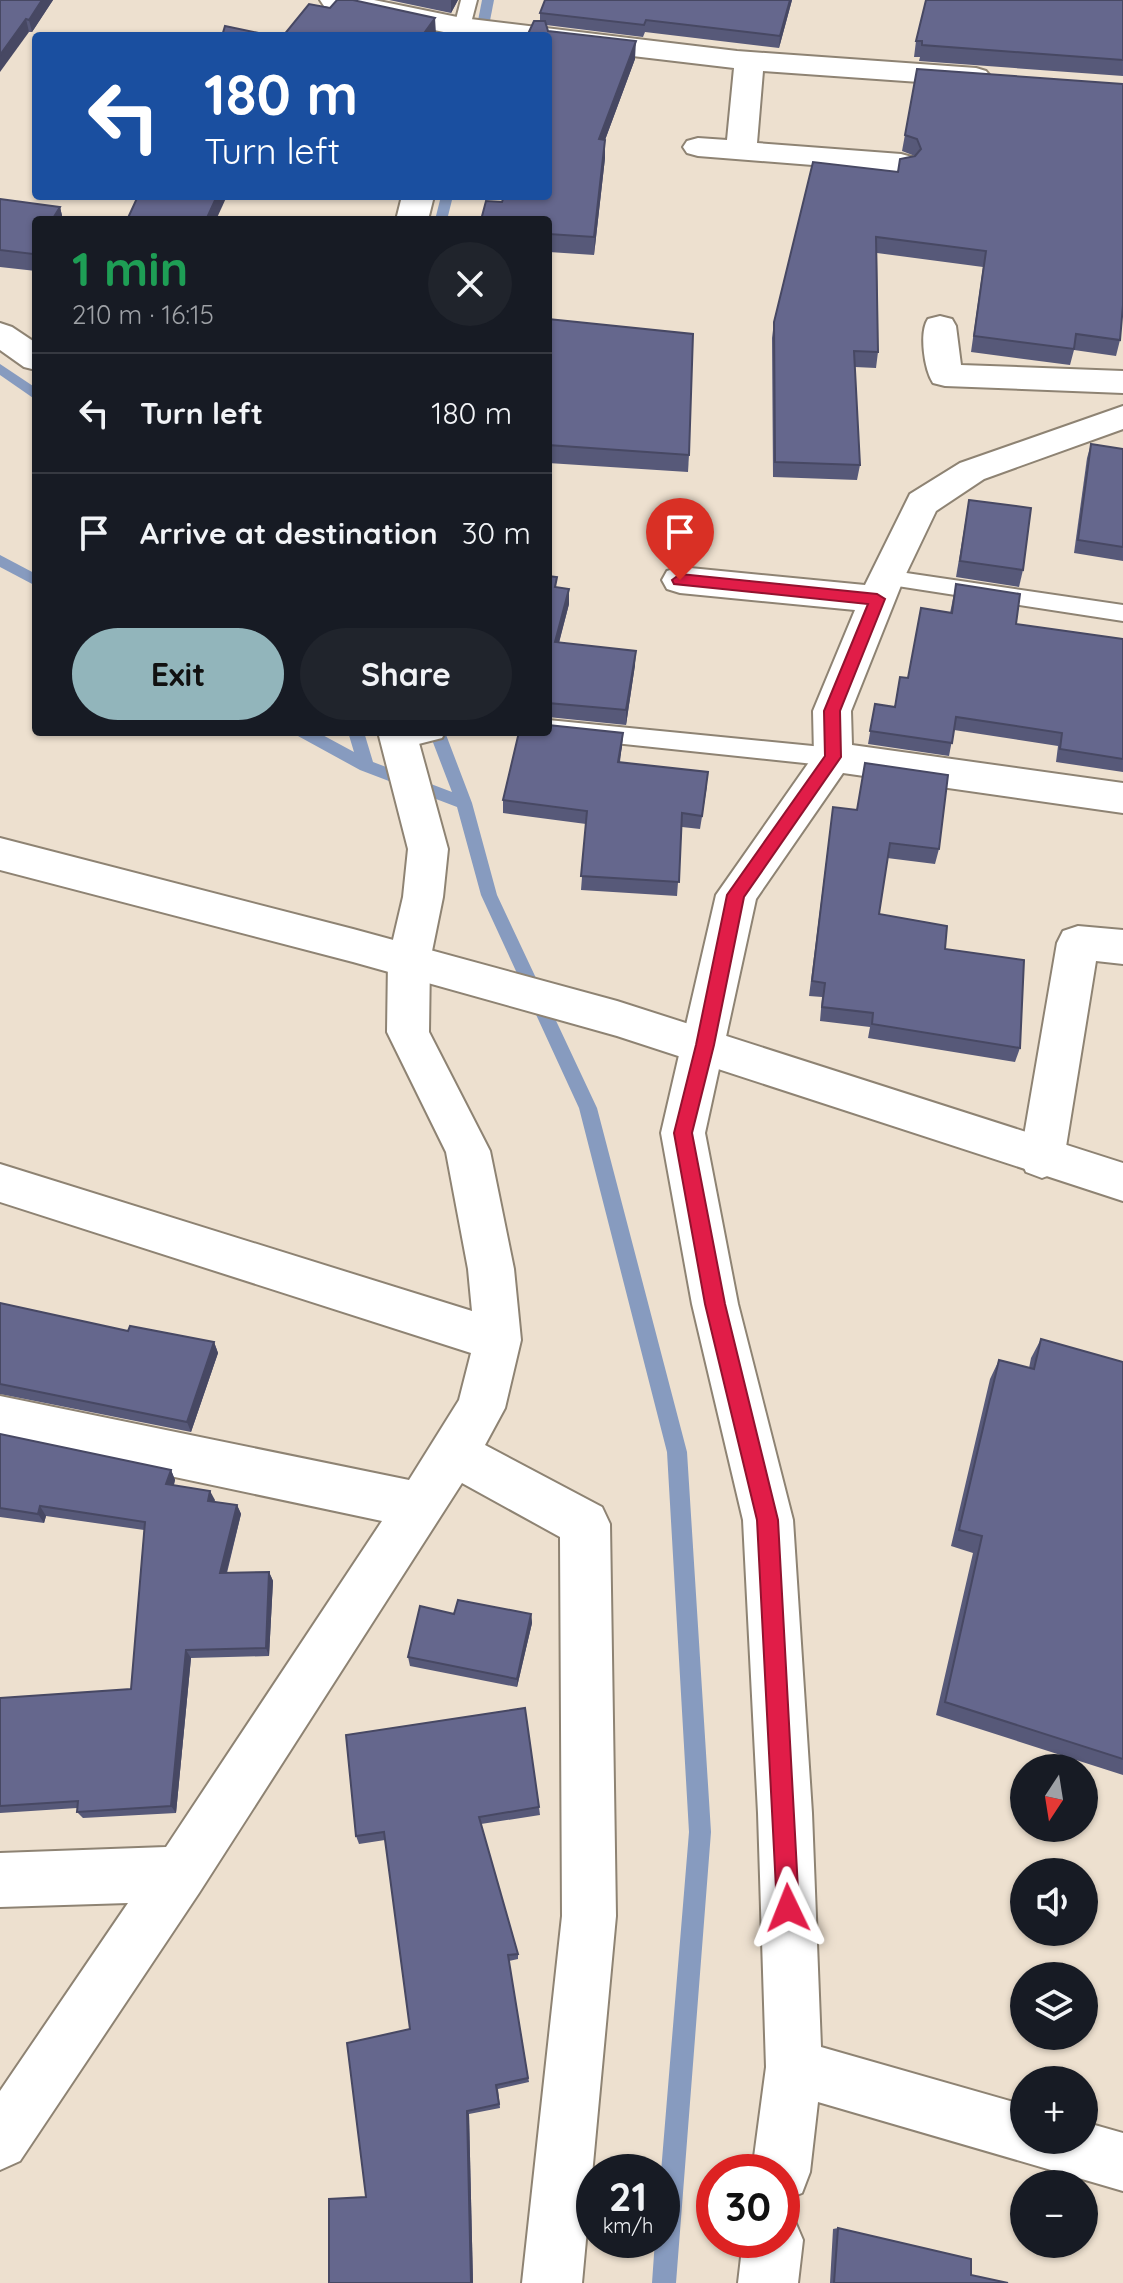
<!DOCTYPE html>
<html lang="en">
<head>
<meta charset="utf-8">
<style>
  body { margin:0; font-family:Quicksand,sans-serif; background:#20242c; color:#f1f3f6; height:100vh; display:flex; flex-direction:column; font-size:30px; white-space:nowrap }
  * { box-sizing:border-box; margin:0 }
  p { font-size:26px; color:#9ea1a6 }
  .icon { flex:none; width:44px; height:44px; fill:none; stroke:currentColor; stroke-width:2; stroke-linecap:round; stroke-linejoin:round }
  .map { position:relative; flex:1; overflow:hidden }
  .drawer { position:absolute; left:32px; top:216px; width:520px; height:520px; display:flex; flex-direction:column; background:#171b24; border-radius:8px; box-shadow:0 2px 6px #0004 }
  .drawer>* { flex:none }
  .hud { position:absolute; left:32px; top:32px; width:520px; height:168px; border-radius:8px; box-shadow:0 2px 6px #0004; background:#1a4fa0; color:#fff; overflow:hidden }
  .needle { width:52px; rotate:192deg }
  .controls { position:absolute; left:1010px; top:1754px; display:grid; gap:16px }
  .controls a { display:grid; place-items:center; width:88px; height:88px; border-radius:50%; background:#171b24; box-shadow:0 2px 6px #0004; font-size:40px }
  .speed { position:absolute; left:576px; top:2154px; display:flex; gap:16px; font-size:40px; font-weight:700; text-align:center }
  .speed>* { display:grid; place-content:center; width:104px; height:104px; border-radius:50%; background:#171b24; box-shadow:0 2px 6px #0004; line-height:1 }
  .speed small { font-size:20px; font-weight:400 }
  .speed .limit { border:12px solid #d22; background:#fff; color:#111 }
  .pin { position:absolute; display:grid; place-items:center; width:68px; height:68px; color:#fff; margin:-82px -34px; border-radius:50% 50% 50% 0; rotate:-45deg; box-shadow:0 0 8px #0007 }
  .pin .icon { rotate:45deg }
  .me { position:absolute; width:88px; margin:-44px; rotate:358deg; stroke-linejoin:round; filter:drop-shadow(0 0 6px #0008) }
  .turn { display:flex; align-items:center; gap:28px; height:168px; padding:0 40px; font-size:36px }
  .turn .icon { width:104px; height:104px; stroke-width:2.5 }
  .turn b { display:block; font-size:56px; line-height:68px }
  .round { display:grid; place-items:center; flex:none; width:84px; height:84px; border-radius:42px; background:#20242c }
  .headline { display:flex; align-items:center; justify-content:space-between; height:136px; padding:0 40px }
  h1 { font-size:48px; font-weight:700; line-height:60px; color:#1e9e55 }
  .primary-button { display:flex; gap:16px; margin-top:auto; padding:16px 40px }
  .primary-button a { flex:1; height:92px; border-radius:48px; background:#92b5bb; color:#111; font-size:32px; font-weight:700; line-height:92px; text-align:center }
  .primary-button a+a { background:#20242c; color:#f1f3f6 }
  ul { padding:0; list-style:none }
  li { display:flex; align-items:center; gap:24px; height:120px; padding:0 40px; border-top:2px solid #363941 }
  li div { flex:1 }
  li b { display:block; font-size:30px }
  li em { font-style:normal }
  .map>svg:first-child { display:block }
</style>
</head>
<body>
<div class="map">
<svg width="1123" height="2283" viewBox="0 0 1123 2283">
  <rect width="100%" height="100%" fill="#ede0cf"/>
  <g fill="none" stroke-linecap="round" stroke-linejoin="round">
    <g fill="#879bbf" fill-rule="evenodd">
      <polygon points="482,0 494,0 487,36 475,36"/>
      <polygon points="441,196 453,196 447,220 435,220"/>
      <polygon points="0,364 36,388 36,400 0,375"/>
      <polygon points="0,555 36,574 36,586 0,567"/>
      <polygon points="296,732 317,732 354,752 348,732 364,732 373,762 452,792 429,732 445,732 472,803 497,895 597,1108 687,1452 711,1832 676,2283 652,2283 655,2240 662,2240 661,2172 689,1832 667,1452 579,1108 481,895 457,807 360,770 298,736"/>
    </g>
    <defs>
      <g id="service">
        <polygon points="461,0 477,0 470,27 462,32 454,27"/>
        <polygon points="886,570 1123,605 1123,621 878,583 875,578 878,573"/>
        <polygon points="548,720 833,748 841,751 844,757 841,763 833,766 548,736 539,732 548,732"/>
        <polygon points="397,732 445,732 442,738 399,749 391,746 388,740 391,734"/>
      </g>
      <g id="minor">
        <polygon points="320,0 374,0 462,18 737,51 976,68 986,71 991,77 986,83 976,86 763,71 757,143 901,154 912,157 916,163 912,169 901,172 698,156 687,153 683,147 687,141 698,138 727,140 734,68 548,46 548,36 462,36 324,6"/>
        <polygon points="402,196 434,196 428,220 396,220"/>
        <path d="M940 316 952 319 956 326 961 365 1123 371V393L945 386 933 383C924 369 919 332 928 319Z"/>
        <polygon points="0,323 12,327 36,343 36,370 24,367 0,350"/>
        <polygon points="1123,406 1123,429 984,479 936,511 904,578 851,711 852,745 1123,783 1123,813 843,773 756,899 705,1133 738,1304 793,1520 812,1813 821,2047 1024,2105 1024,2140 1084,2140 1084,2122 1123,2133 1123,2191 818,2102 810,2172 802,2193 782,2201 782,2172 752,2172 766,2067 758,1813 743,1520 692,1304 661,1133 716,895 814,755 813,711 855,610 680,593 667,589 662,580 667,571 680,567 865,585 910,494 960,463"/>
        <polygon points="378,732 416,732 448,849 443,897 430,961 429,1032 490,1151 514,1269 521,1340 505,1408 485,1445 602,1507 610,1524 616,1916 582,2283 522,2283 562,1916 560,1537 462,1483 199,1893 20,2161 0,2170 0,2091 128,1903 0,1907 0,1853 166,1847 382,1521 0,1440 0,1396 409,1480 459,1400 471,1353 0,1202 0,1164 472,1311 468,1269 446,1152 387,1032 388,961 403,897 408,849"/>
        <polygon points="1078,926 1123,930 1123,964 1096,961 1064,1159 1058,1172 1042,1178 1026,1172 1020,1159 1057,943 1063,931"/>
        <polygon points="782,2214 794,2219 803,2240 798,2283 738,2283 743,2240 782,2240"/>
      </g>
      <polygon id="tertiary" points="0,838 353,929 617,1001 1123,1163 1123,1201 617,1036 353,962 0,870"/>
    </defs>
    <use href="#service" stroke="#8e8373" stroke-width="4"/>
    <use href="#minor" stroke="#8e8373" stroke-width="4"/>
    <use href="#tertiary" stroke="#8e8373" stroke-width="4"/>
    <use href="#service" fill="#fff" fill-rule="evenodd"/>
    <use href="#minor" fill="#fff" fill-rule="evenodd"/>
    <use href="#tertiary" fill="#fff" fill-rule="evenodd"/>
  </g>
  <g fill="#575979">
    <polygon points="0,0 53,0 32,32 29,32"/>
    <polygon points="389,0 458,0 451,13"/>
    <polygon points="545,0 792,0 779,48 645,32 643,37 546,25 548,31 635,59 605,140 605,158 594,255 549,252 548,259 548,220 502,202 548,196 540,21 540,13"/>
    <polygon points="1123,0 1123,76 919,61 920,57 914,57 916,41"/>
    <polygon points="917,69 1120,340 1116,356 1074,350 1070,365 971,352 983,267 877,253 878,352 876,368 855,367 860,465 857,480 773,477 772,338 774,322 898,172 915,156 902,151"/>
    <polygon points="0,199 60,207 63,220 36,220 36,271 0,267"/>
    <polygon points="548,320 689,455 688,472 548,463"/>
    <polygon points="1091,444 1123,449 1123,561 1074,553 1087,458"/>
    <polygon points="969,500 1023,570 1019,587 956,577"/>
    <polygon points="548,576 569,604 559,643 635,665 626,725 548,717 548,718"/>
    <polygon points="956,584 1016,624 1123,639 1123,772 1056,762 1058,746 954,730 949,756 868,744 875,704 894,707 908,678 950,613"/>
    <polygon points="623,733 620,762 707,786 700,829 682,827 677,896 581,890 586,824 503,813 503,800"/>
    <polygon points="833,807 939,849 935,864 887,858 879,914 945,949 1020,1048 1015,1062 868,1038 870,1027 820,1021 822,997 809,996"/>
    <polygon points="0,1303 128,1331 214,1342 218,1353 191,1432 0,1394"/>
    <polygon points="1041,1339 1123,1362 1123,1775 936,1715 973,1553 951,1546 990,1379 999,1360 1029,1368 1031,1358"/>
    <polygon points="0,1434 171,1470 175,1480 174,1485 210,1491 214,1502 237,1505 241,1514 227,1573 269,1572 273,1581 269,1656 191,1658 176,1813 83,1818 77,1812 77,1808 0,1813 0,1698 131,1689 144,1530 46,1516 44,1523 0,1517"/>
    <polygon points="454,1614 531,1614 532,1623 517,1687 410,1666 408,1657"/>
    <polygon points="539,1807 540,1815 481,1824 518,1954 518,1959 509,1961 529,2082 498,2089 500,2108 469,2114 473,2283 329,2283 366,2197 410,2029 385,1840 359,1844 356,1836"/>
    <polygon points="838,2228 971,2275 1008,2283 830,2283 833,2229"/>
  </g>
  <g fill="#474863">
    <polygon points="42,0 53,0 32,32 29,20"/>
    <polygon points="451,0 458,0 451,13"/>
    <polygon points="790,0 792,0 779,48 780,36"/>
    <polygon points="435,18 436,34 435,36 422,36"/>
    <polygon points="26,19 29,32 0,72 0,55"/>
    <polygon points="636,41 635,59 605,140 605,158 594,255 599,139"/>
    <polygon points="217,196 227,196 216,220 206,220"/>
    <polygon points="60,207 63,220 52,220"/>
    <polygon points="36,248 36,266 33,254"/>
    <polygon points="569,589 569,604 555,657 555,642"/>
    <polygon points="636,651 635,665 626,725 626,710"/>
    <polygon points="623,733 622,747 617,776 618,762"/>
    <polygon points="214,1342 218,1353 191,1432 187,1422"/>
    <polygon points="171,1470 175,1480 171,1494 166,1484"/>
    <polygon points="210,1491 215,1500 212,1510 208,1501"/>
    <polygon points="237,1505 241,1514 224,1582 220,1573"/>
    <polygon points="40,1506 46,1516 44,1523 38,1514"/>
    <polygon points="269,1572 273,1581 269,1656 266,1648"/>
    <polygon points="531,1614 532,1623 517,1687 517,1679"/>
    <polygon points="186,1650 191,1658 176,1813 171,1806"/>
    <polygon points="467,2111 469,2114 473,2283 471,2283"/>
  </g>
  <g fill="#65678d" stroke="#474863" stroke-width="2">
    <polygon points="0,0 42,0 29,20 26,19 0,55"/>
    <polygon points="337,0 353,0 435,18 422,36 283,36 309,4 330,8"/>
    <polygon points="545,0 790,0 780,36 646,20 644,25 540,13"/>
    <polygon points="926,0 1123,0 1123,60 922,45 922,41 916,41"/>
    <polygon points="534,21 545,21 548,31 636,41 599,139 605,140 594,237 549,234 548,240 548,220 481,220 486,201 502,202 504,196 548,196 548,36 527,36"/>
    <polygon points="225,26 273,36 222,36"/>
    <polygon points="917,69 1123,84 1123,305 1120,340 1076,334 1074,349 974,336 986,251 876,237 878,352 854,351 860,465 775,462 774,322 813,162 898,172 900,159 915,156 921,149 917,139 905,135"/>
    <polygon points="138,196 217,196 206,220 127,220"/>
    <polygon points="0,199 60,207 52,220 36,220 36,248 33,254 0,250"/>
    <polygon points="548,319 693,334 689,455 548,445"/>
    <polygon points="1091,444 1123,449 1123,547 1078,540"/>
    <polygon points="969,500 1031,508 1023,570 960,561"/>
    <polygon points="548,576 557,577 555,587 569,589 555,642 636,651 626,710 548,703"/>
    <polygon points="956,584 1020,594 1016,624 1123,639 1123,759 1060,749 1062,733 956,717 952,743 870,731 875,704 895,707 900,677 908,678 921,608 952,613"/>
    <polygon points="548,725 623,733 618,762 708,772 702,816 682,813 679,882 581,876 587,811 503,800 519,732 548,732"/>
    <polygon points="865,763 948,775 939,849 890,843 879,914 947,926 945,949 1024,960 1020,1048 872,1024 873,1013 822,1007 825,983 812,981 833,807 857,810"/>
    <polygon points="0,1303 128,1331 130,1326 214,1342 187,1422 0,1384"/>
    <polygon points="1041,1339 1123,1362 1123,1759 945,1702 982,1536 959,1530 999,1360 1034,1369"/>
    <polygon points="0,1434 171,1470 166,1484 210,1491 208,1501 237,1505 220,1573 269,1572 266,1648 186,1650 171,1806 77,1812 78,1801 0,1806 0,1698 131,1689 145,1522 40,1506 38,1514 0,1508"/>
    <polygon points="458,1600 531,1614 517,1679 408,1657 420,1606 454,1614"/>
    <polygon points="525,1708 539,1807 479,1817 518,1954 508,1955 528,2078 496,2085 499,2104 467,2111 471,2283 329,2283 329,2199 366,2197 347,2043 410,2029 384,1832 356,1836 346,1735"/>
    <polygon points="838,2228 971,2259 971,2275 1008,2283 834,2283"/>
  </g>
  <polygon fill="#e11d48" stroke="#92132f" stroke-width="2" points="680,574 877,594 885,599 840,711 841,757 744,897 714,1045 692,1133 725,1304 778,1520 799,1908 796,1916 788,1919 780,1916 777,1908 757,1520 705,1304 674,1133 696,1045 727,895 825,756 824,711 868,604 674,584 672,580"/>
</svg>
<div class="controls">
<a><svg class="needle" viewBox="-14 -14 28 28"><path d="M0-13l5 13h-10z" fill="#e53935"/><path d="M0 13l5-13h-10z" fill="#9ea1a6"/></svg></a>
<a><svg class="icon" aria-label="sound" viewBox="0 0 24 24"><path d="M4 9h4l5-4v14l-5-4H4zM17 9q2 3 0 6"/></svg></a>
<a><svg class="icon" aria-label="layers" viewBox="0 0 24 24"><path d="M12 4l9 5-9 5-9-5zM3 14l9 5 9-5"/></svg></a>
<a>+</a>
<a>−</a>
</div>
<div class="speed"><div>21<small>km/h</small></div><div class="limit">30</div></div>
<div class="pin" style="left:680px;top:580px;background:#d93025"><svg class="icon" aria-label="arrive" viewBox="0 0 24 24"><path d="M6 21V4h12l-3 4 3 4H6"/></svg></div>
<svg class="me" style="left:788px;top:1908px" viewBox="-20 -20 40 40"><path d="M0-17L14 15 0 8-14 15z" fill="#e11d48" stroke="#fff" stroke-width="4"/></svg>
<div class="hud">
<div class="turn"><svg class="icon" aria-label="left" viewBox="0 0 24 24"><path d="M17 20v-9H6M10 6l-5 5 5 5"/></svg><div><b>180 m</b>Turn left</div></div>
</div>
<section class="drawer">
<div class="headline"><div><h1>1 min</h1><p>210 m · 16:15</p></div><a class="round"><svg class="icon" aria-label="close" viewBox="0 0 24 24"><path d="M6 6l12 12M18 6L6 18"/></svg></a></div>
<ul>
<li><svg class="icon" aria-label="left" viewBox="0 0 24 24"><path d="M17 20v-9H6M10 6l-5 5 5 5"/></svg><div><b>Turn left</b></div><em>180 m</em></li>
<li><svg class="icon" aria-label="arrive" viewBox="0 0 24 24"><path d="M6 21V4h12l-3 4 3 4H6"/></svg><div><b>Arrive at destination</b></div><em>30 m</em></li>
</ul>
<div class="primary-button"><a>Exit</a><a>Share</a></div>
</section>
</div>
</body>
</html>
